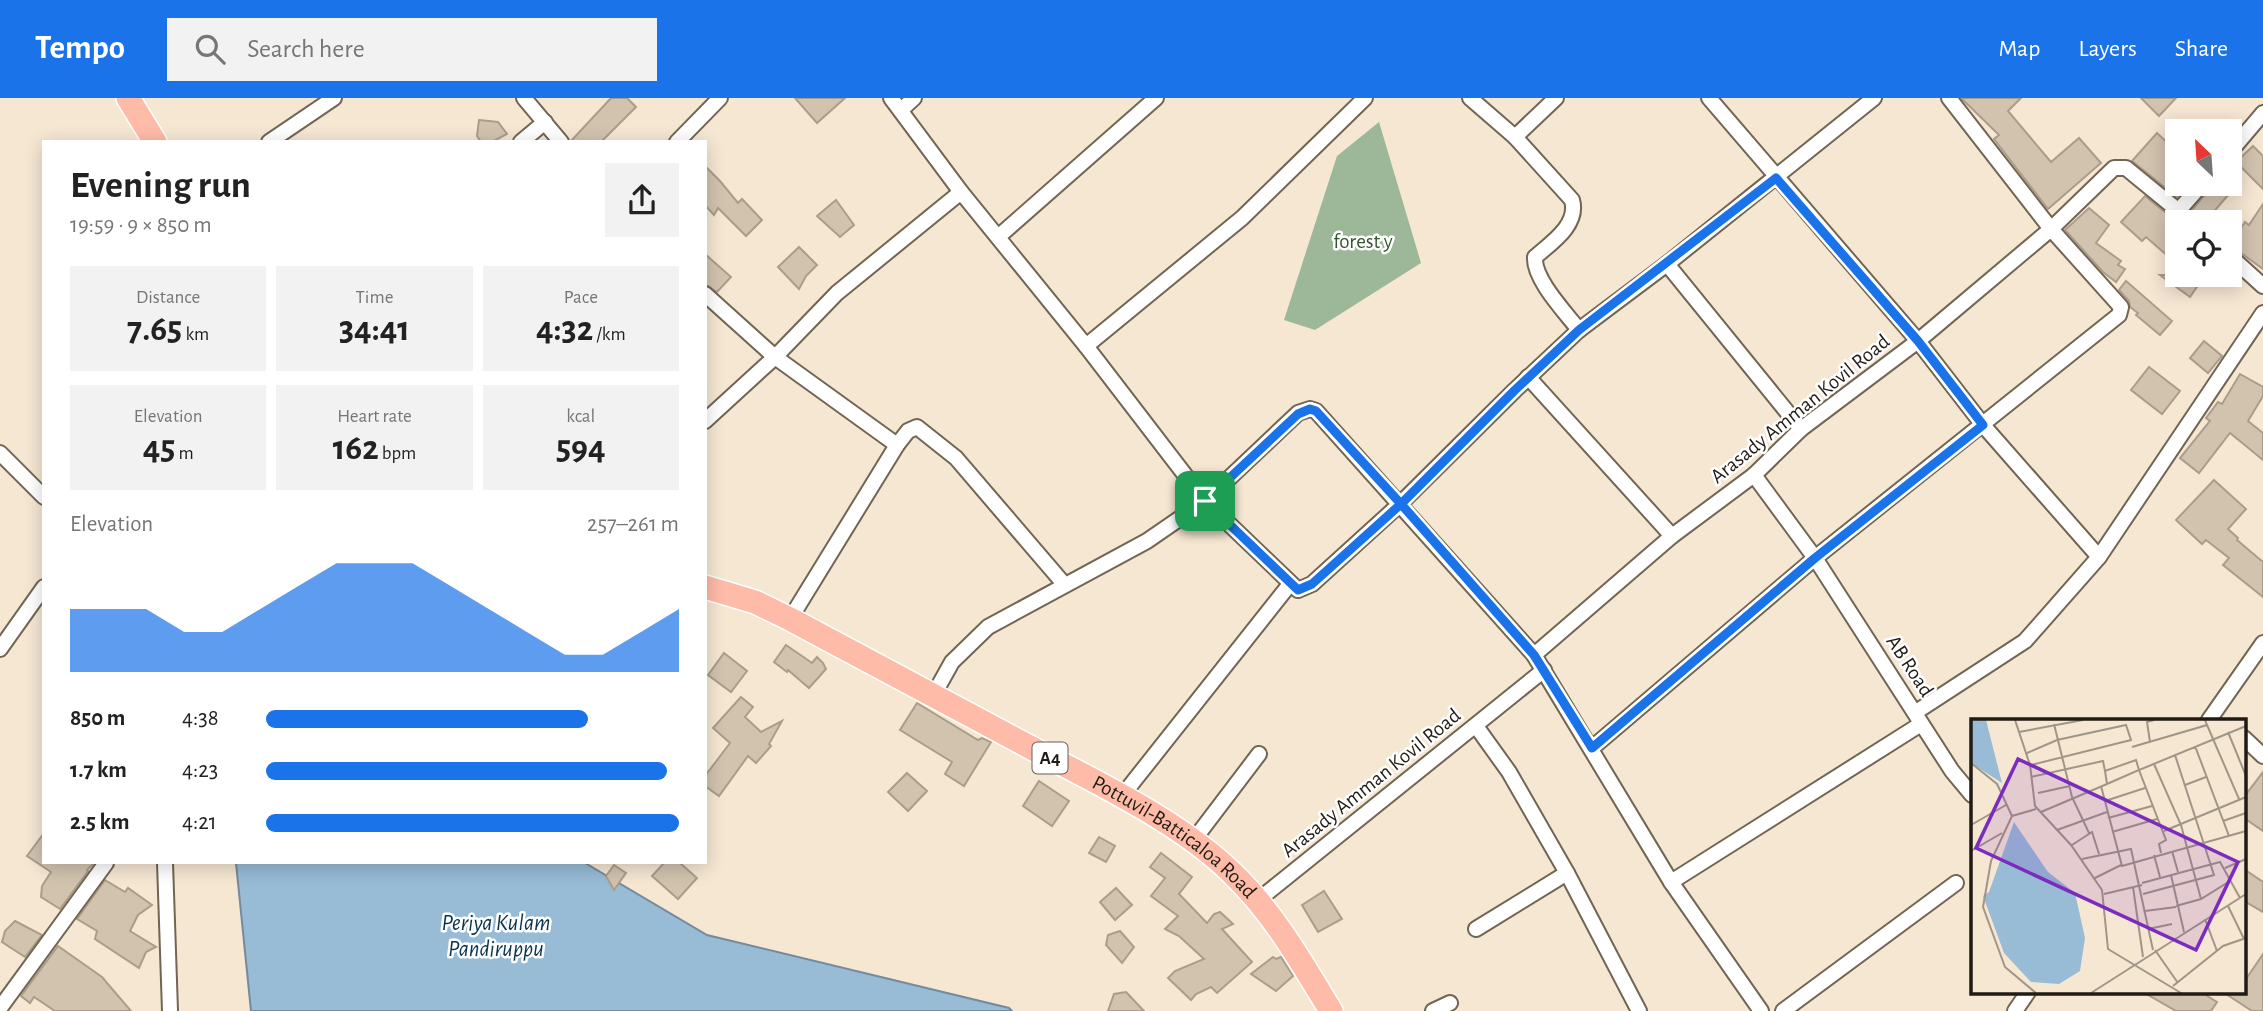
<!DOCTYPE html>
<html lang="en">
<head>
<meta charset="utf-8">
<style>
  body { margin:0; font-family:"Alegreya Sans",sans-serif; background:#f2f2f2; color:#222; height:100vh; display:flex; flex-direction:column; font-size:26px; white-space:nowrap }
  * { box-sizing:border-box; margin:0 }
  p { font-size:23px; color:#767676 }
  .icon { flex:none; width:38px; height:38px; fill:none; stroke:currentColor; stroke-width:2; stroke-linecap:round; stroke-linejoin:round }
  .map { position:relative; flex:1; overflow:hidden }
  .details { position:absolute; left:42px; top:42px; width:665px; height:724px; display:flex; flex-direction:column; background:#fff; border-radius:0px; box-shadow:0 4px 18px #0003 }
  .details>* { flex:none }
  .needle { width:46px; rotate:335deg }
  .buttons { position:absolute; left:2165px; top:21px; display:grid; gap:14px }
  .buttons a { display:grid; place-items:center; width:77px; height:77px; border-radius:0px; background:#fff; box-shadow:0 4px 18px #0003; font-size:35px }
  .pin { position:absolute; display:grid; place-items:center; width:60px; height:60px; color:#fff; margin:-30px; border-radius:14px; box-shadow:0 4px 10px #0006 }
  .round { display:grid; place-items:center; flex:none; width:74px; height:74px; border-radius:0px; background:#f2f2f2 }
  .head { display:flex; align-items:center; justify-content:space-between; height:119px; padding:0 28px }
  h1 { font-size:38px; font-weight:700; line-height:52px }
  .figures { display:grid; grid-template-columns:repeat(3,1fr); gap:10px; height:119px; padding:7px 28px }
  .figures div { display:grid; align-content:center; border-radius:0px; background:#f2f2f2; text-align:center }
  .figures b { font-size:35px; font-weight:700 }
  .figures small { font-size:19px; font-weight:400 }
  .figures p { font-size:19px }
  .chart { height:196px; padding:14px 28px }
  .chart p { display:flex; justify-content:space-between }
  .chart svg { width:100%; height:126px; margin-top:7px; fill:#1a73e8; opacity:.7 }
  ul { padding:0 28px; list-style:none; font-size:23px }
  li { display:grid; grid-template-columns:112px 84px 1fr; align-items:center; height:52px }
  li i { height:18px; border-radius:9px; background:#1a73e8 }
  header { display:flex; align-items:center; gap:42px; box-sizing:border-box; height:98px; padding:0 35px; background:#1a73e8; color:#fff }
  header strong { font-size:33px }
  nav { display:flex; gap:38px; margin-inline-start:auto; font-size:24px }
  .search { width:490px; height:63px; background:#f2f2f2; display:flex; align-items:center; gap:18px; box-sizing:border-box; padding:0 24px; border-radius:0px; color:#767676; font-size:26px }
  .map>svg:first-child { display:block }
</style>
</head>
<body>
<header>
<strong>Tempo</strong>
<div class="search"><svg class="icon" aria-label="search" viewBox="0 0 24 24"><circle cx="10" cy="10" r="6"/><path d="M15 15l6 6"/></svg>Search here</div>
<nav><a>Map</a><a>Layers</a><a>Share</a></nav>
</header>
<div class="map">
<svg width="2263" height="913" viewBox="0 0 2263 913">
  <rect width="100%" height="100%" fill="#f6e7d3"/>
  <path fill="#9db899" d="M 1379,24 L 1421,165 L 1315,232 L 1284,222 L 1337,58 Z"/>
  <path fill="#98bbd6" stroke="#748b9c" stroke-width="2" d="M 236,765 L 585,765 L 707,837 L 1009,910 L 1012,913 L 251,913 Z"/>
  <g fill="#d2c3af" stroke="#ab9d8a" stroke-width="2">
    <path d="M 611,0 L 627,0 L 636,9 L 601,44 L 570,44 Z"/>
    <path d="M 795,0 L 845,0 L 817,25 Z"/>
    <path d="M 1961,0 L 2021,0 L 2008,13 L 2051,64 L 2079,40 L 2101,65 L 2048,111 L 1994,41 L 1999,37 Z"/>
    <path d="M 2141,0 L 2176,0 L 2159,18 Z"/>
    <path d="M 479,22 L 498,24 L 507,36 L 492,44 L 481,44 L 477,38 Z"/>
    <path d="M 2157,35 L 2177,54 L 2177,86 L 2189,86 L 2177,99 L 2132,63 Z"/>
    <path d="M 2253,48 L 2263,58 L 2263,91 L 2236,64 Z"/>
    <path d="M 705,68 L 720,83 L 738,105 L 742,101 L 762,122 L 746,138 L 718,110 L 714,117 L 705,107 Z"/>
    <path d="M 2212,86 L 2217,86 L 2229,96 L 2205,124 L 2201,124 L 2199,117 L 2192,112 L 2209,92 Z"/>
    <path d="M 2145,98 L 2177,124 L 2177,166 L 2146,139 L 2142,143 L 2121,124 Z"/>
    <path d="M 836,102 L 854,127 L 840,139 L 817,118 Z"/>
    <path d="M 2263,106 L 2263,171 L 2230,147 L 2245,124 L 2249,127 Z"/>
    <path d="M 2089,110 L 2109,127 L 2096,145 L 2121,163 L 2118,167 L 2125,171 L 2116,184 L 2103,174 L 2065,132 Z"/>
    <path d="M 799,149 L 817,167 L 806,178 L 799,191 L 778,169 Z"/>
    <path d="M 705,156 L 731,179 L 717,194 L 705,186 Z"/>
    <path d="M 2160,177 L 2205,177 L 2190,199 Z"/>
    <path d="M 2126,183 L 2172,223 L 2160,237 L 2136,217 L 2138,215 L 2130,209 L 2129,203 L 2119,192 Z"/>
    <path d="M 2204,243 L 2222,258 L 2208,275 L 2190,260 Z"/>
    <path d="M 2149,269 L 2180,293 L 2162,316 L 2131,292 Z"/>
    <path d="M 2240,276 L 2263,289 L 2263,298 L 2248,323 L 2263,335 L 2263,362 L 2230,335 L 2199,375 L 2180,360 L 2210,323 L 2206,320 L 2218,304 L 2222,306 Z"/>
    <path d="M 2214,382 L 2246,411 L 2228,431 L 2238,440 L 2237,442 L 2263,464 L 2263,499 L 2223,467 L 2229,460 L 2206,442 L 2202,446 L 2176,422 Z"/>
    <path d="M 786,547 L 812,565 L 817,559 L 823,565 L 826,571 L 809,590 L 788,572 L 787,574 L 774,564 Z"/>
    <path d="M 724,555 L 747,573 L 731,594 L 708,577 Z"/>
    <path d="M 741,599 L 753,609 L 745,619 L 761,634 L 782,623 L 769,646 L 771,648 L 756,665 L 748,658 L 719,698 L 705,688 L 705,678 L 730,645 L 713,630 Z"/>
    <path d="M 917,605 L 978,642 L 982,640 L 991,644 L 964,688 L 945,676 L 952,664 L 900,632 Z"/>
    <path d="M 2263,674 L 2263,733 L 2244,720 L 2244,699 Z"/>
    <path d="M 907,675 L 927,693 L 908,713 L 888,694 Z"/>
    <path d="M 1039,683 L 1069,703 L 1052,728 L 1023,708 Z"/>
    <path d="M 44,735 L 44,765 L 94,765 L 87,772 L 88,773 L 60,811 L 41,799 L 42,788 L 51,774 L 27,758 Z"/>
    <path d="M 1099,739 L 1115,748 L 1106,764 L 1089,755 Z"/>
    <path d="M 1161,755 L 1192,779 L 1179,796 L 1207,825 L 1214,816 L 1220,814 L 1233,826 L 1222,831 L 1252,864 L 1217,895 L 1211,889 L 1196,896 L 1191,902 L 1168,880 L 1175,873 L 1204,861 L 1179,838 L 1165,831 L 1178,818 L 1151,798 L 1165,780 L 1150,769 Z"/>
    <path d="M 664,765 L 680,765 L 697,780 L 678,801 L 652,778 Z"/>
    <path d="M 614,767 L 626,775 L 614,792 L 606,778 Z"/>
    <path d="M 2244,771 L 2263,784 L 2263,814 L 2244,803 Z"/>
    <path d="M 105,782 L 125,794 L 128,790 L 152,807 L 138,817 L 130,833 L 156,849 L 146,854 L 139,870 L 95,841 L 97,833 L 77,821 Z"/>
    <path d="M 1116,790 L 1132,807 L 1115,822 L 1100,804 Z"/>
    <path d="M 1324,793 L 1342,821 L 1318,834 L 1302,807 Z"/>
    <path d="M 15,823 L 42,837 L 25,859 L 2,844 L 5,833 Z"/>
    <path d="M 1120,833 L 1134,849 L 1122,865 L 1106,847 L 1108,837 Z"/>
    <path d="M 58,848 L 102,879 L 131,913 L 55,913 L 34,899 L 30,905 L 21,898 Z"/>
    <path d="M 2263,856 L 2263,913 L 2252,913 L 2223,894 L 2244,894 L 2244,884 Z"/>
    <path d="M 1273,859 L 1276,861 L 1281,859 L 1293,878 L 1276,893 L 1251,876 Z"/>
    <path d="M 1126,894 L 1144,913 L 1108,913 L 1114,896 Z"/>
    <path d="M 2143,894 L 2201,894 L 2217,904 L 2211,913 L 2176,913 Z"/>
  </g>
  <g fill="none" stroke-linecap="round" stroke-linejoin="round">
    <defs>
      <g id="minor">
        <path d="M 524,0 L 561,44"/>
        <path d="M 891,0 L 961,94 L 1086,248 L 1205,403 L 1298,492 L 1312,486 L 1400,406 L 1515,292 L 1579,232 L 1667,166 L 1874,0"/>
        <path d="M 1470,0 L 1515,39 L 1572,102 C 1579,127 1551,145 1535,159 C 1533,181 1566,215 1579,232"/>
        <path d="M 1709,0 L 1918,243 L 1983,327 L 2099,459"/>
        <path d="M 901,12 L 914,0"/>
        <path d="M 1515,39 L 1556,0"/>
        <path d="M 269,44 L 334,0"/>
        <path d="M 521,44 L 545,24"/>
        <path d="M 677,44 L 720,0"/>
        <path d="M 2230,54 L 2263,15"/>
        <path d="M 2179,112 L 2202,86"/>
        <path d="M 998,139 L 1156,0"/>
        <path d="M 2230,158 L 2263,188"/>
        <path d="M 1667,166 L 1801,331"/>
        <path d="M 705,196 L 775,259 L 897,347"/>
        <path d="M 1086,248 L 1242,120 L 1365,0"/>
        <path d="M 1528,279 L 1672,438"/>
        <path d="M 705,323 L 775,259 L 837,195 L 961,94"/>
        <path d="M 0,355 L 44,399"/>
        <path d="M 1754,377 L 1815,460 L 1952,673 L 1972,697"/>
        <path d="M 790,521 L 897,347 L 908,333 L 917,329 L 956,360 L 1064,486"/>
        <path d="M 0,551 L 44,489"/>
        <path d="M 1534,557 L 1672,438 L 1754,377 L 1801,331 L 1918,243 L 2051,131 L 2114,70 L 2126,70 L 2192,124"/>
        <path d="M 933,598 L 952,564 L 988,529 L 1147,443 L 1205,403 L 1298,315 L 1310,311 L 1316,313 L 1534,557 L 1671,784 L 1761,913"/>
        <path d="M 1916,614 L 2025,543 L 2099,459 L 2263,215"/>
        <path d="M 2209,622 L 2263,545"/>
        <path d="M 1476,628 L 1509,674 L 1567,775 L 1639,913"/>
        <path d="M 2244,640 L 2263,658"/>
        <path d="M 1592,650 L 1815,460 L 2119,217 L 2121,209 L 2051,131 L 1949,0"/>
        <path d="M 1122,698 L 1290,486"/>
        <path d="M 1193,743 L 1259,656"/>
        <path d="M 165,765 L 170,913"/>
        <path d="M 1671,784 L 1921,626"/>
        <path d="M 1257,803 L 1544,572"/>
        <path d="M 1476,831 L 1567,775"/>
        <path d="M 0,910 L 106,765"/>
        <path d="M 1433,913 L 1450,905"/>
        <path d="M 1783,913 L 1956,785"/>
        <path d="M 2015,913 L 2028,894"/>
      </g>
      <g id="trunk">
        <path d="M 128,0 L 155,44"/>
        <path id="s1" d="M 705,489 L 755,504 L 790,521 C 873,566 956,610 1039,654 C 1102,687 1181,725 1232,775 C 1273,814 1302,865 1331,913"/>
      </g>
    </defs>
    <use href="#minor" stroke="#716553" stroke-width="18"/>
    <use href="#trunk" stroke="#fff" stroke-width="26"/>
    <use href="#minor" stroke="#fff" stroke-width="14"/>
    <use href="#trunk" stroke="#febba8" stroke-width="23"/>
  </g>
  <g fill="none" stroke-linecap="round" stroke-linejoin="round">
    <defs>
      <path id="route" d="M 1205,403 L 1298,492 L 1312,486 L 1401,406 L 1534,557 L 1592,650 L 1815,460 L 1983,327 L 1918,243 L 1776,80 L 1579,232 L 1515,292 L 1401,406 L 1316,313 L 1310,311 L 1298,316 L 1205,403"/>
    </defs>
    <use href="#route" stroke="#fff" stroke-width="14"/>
    <use href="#route" stroke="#1a73e8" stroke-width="9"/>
  </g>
  <g text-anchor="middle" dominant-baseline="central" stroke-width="5" stroke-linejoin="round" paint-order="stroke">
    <rect fill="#fff" stroke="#635f5a" stroke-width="2" x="1032.5" y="644.5" width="35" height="31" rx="5"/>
    <g font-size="19" font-weight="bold" fill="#201b14">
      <text x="1050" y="660">A4</text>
    </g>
    <g font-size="21" fill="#32592d" stroke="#fff">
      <text x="1363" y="143">forest y</text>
    </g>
    <g font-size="21" fill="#201b14" stroke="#fff">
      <text transform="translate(1800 311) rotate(-39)">Arasady Amman Kovil Road</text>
      <text transform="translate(1910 568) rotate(57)">AB Road</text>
      <text transform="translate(1371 685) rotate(-39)">Arasady Amman Kovil Road</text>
      <text stroke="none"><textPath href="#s1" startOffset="534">Pottuvil-Batticaloa Road</textPath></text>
    </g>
    <g font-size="23" font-style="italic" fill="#08344f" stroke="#fff">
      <text x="496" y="825">Periya Kulam<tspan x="496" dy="26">Pandiruppu</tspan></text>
    </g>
  </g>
  <g transform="translate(1971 621)">
    <rect width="275" height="275" fill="#f6e7d3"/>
    <path d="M 0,1 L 15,1 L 31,64 L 0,44 ZM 43,103 L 77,153 L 104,174 L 114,219 L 109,252 L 88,265 L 60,263 L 33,234 L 12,177 L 18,173 Z" fill="#98bbd6"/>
    <path fill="none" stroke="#a09587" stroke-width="2" d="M 44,1 L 59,46 L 64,87 L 100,126 L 131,171 L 137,230 L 210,274M 83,5 L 101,78 L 118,114M 236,6 L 268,80M 48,13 L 112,1M 257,13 L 275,57M 179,23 L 176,3 L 183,1M 224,27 L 258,117M 161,28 L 236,6 L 234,1M 56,34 L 86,21 L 155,6 L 160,21 L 60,46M 0,44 L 26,65 L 41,97 L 65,90M 183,45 L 210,106 L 230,180M 60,58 L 132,42 L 134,52 L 165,41 L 168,51 L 136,65 L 134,52M 214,66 L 235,58M 130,67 L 151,147 L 275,112M 67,74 L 99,67M 134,82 L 174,69M 70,93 L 136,65M 41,97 L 20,142 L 12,188 L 34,248 L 65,274M 137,99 L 181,87M 252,102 L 275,94M 0,106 L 35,86M 86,111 L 136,93M 193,112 L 275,78M 141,113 L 186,100M 101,126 L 121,113 L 128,135M 0,132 L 31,114M 201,132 L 207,153M 190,134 L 188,125 L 195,121 L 168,51 L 275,7M 183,136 L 189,158M 111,140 L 160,130 L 182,231M 254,149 L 275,140M 200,156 L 213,213M 124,159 L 150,146M 171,164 L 249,143 L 269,179M 162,168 L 172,238M 133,175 L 171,166M 172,175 L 243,156 L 204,36M 205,187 L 230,180 L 259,162M 257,187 L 273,220M 174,192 L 205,188M 234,200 L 246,232M 177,210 L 201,205M 184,231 L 207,264M 202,267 L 252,227 L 275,219M 120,274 L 275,175"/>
    <path fill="#7b2cbf" fill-opacity="0.15" stroke="#7b2cbf" stroke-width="3.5" d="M 47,40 L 267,143 L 225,231 L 5,129 Z"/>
    <rect width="275" height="275" fill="none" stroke="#201b14" stroke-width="3.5"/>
  </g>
</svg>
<div class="buttons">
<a><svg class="needle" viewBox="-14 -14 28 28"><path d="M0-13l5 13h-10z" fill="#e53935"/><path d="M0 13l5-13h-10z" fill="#767676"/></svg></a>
<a><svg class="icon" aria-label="locate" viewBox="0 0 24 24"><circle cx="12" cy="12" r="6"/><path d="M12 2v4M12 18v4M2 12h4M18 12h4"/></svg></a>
</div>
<div class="pin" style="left:1205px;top:403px;background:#1e9e55"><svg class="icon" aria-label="arrive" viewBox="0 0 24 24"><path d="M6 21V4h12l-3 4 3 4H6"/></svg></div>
<section class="details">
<div class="head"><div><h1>Evening run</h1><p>19:59 · 9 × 850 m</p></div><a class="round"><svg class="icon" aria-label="share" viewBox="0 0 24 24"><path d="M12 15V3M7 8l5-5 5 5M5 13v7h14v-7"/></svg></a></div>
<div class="figures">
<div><p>Distance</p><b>7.65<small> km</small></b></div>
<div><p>Time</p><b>34:41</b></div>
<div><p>Pace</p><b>4:32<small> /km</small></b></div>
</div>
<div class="figures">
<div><p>Elevation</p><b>45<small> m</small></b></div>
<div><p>Heart rate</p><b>162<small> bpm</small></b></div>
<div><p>kcal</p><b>594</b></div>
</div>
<div class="chart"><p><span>Elevation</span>257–261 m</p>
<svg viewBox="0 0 160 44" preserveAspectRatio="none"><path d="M0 44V22L10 22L20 22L30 30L40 30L50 22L60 14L70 6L80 6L90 6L100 14L110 22L120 30L130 38L140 38L150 30L160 22V44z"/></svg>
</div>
<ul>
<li><b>850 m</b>4:38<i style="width:78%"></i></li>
<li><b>1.7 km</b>4:23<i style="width:97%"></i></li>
<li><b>2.5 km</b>4:21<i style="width:100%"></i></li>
</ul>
</section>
</div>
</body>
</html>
